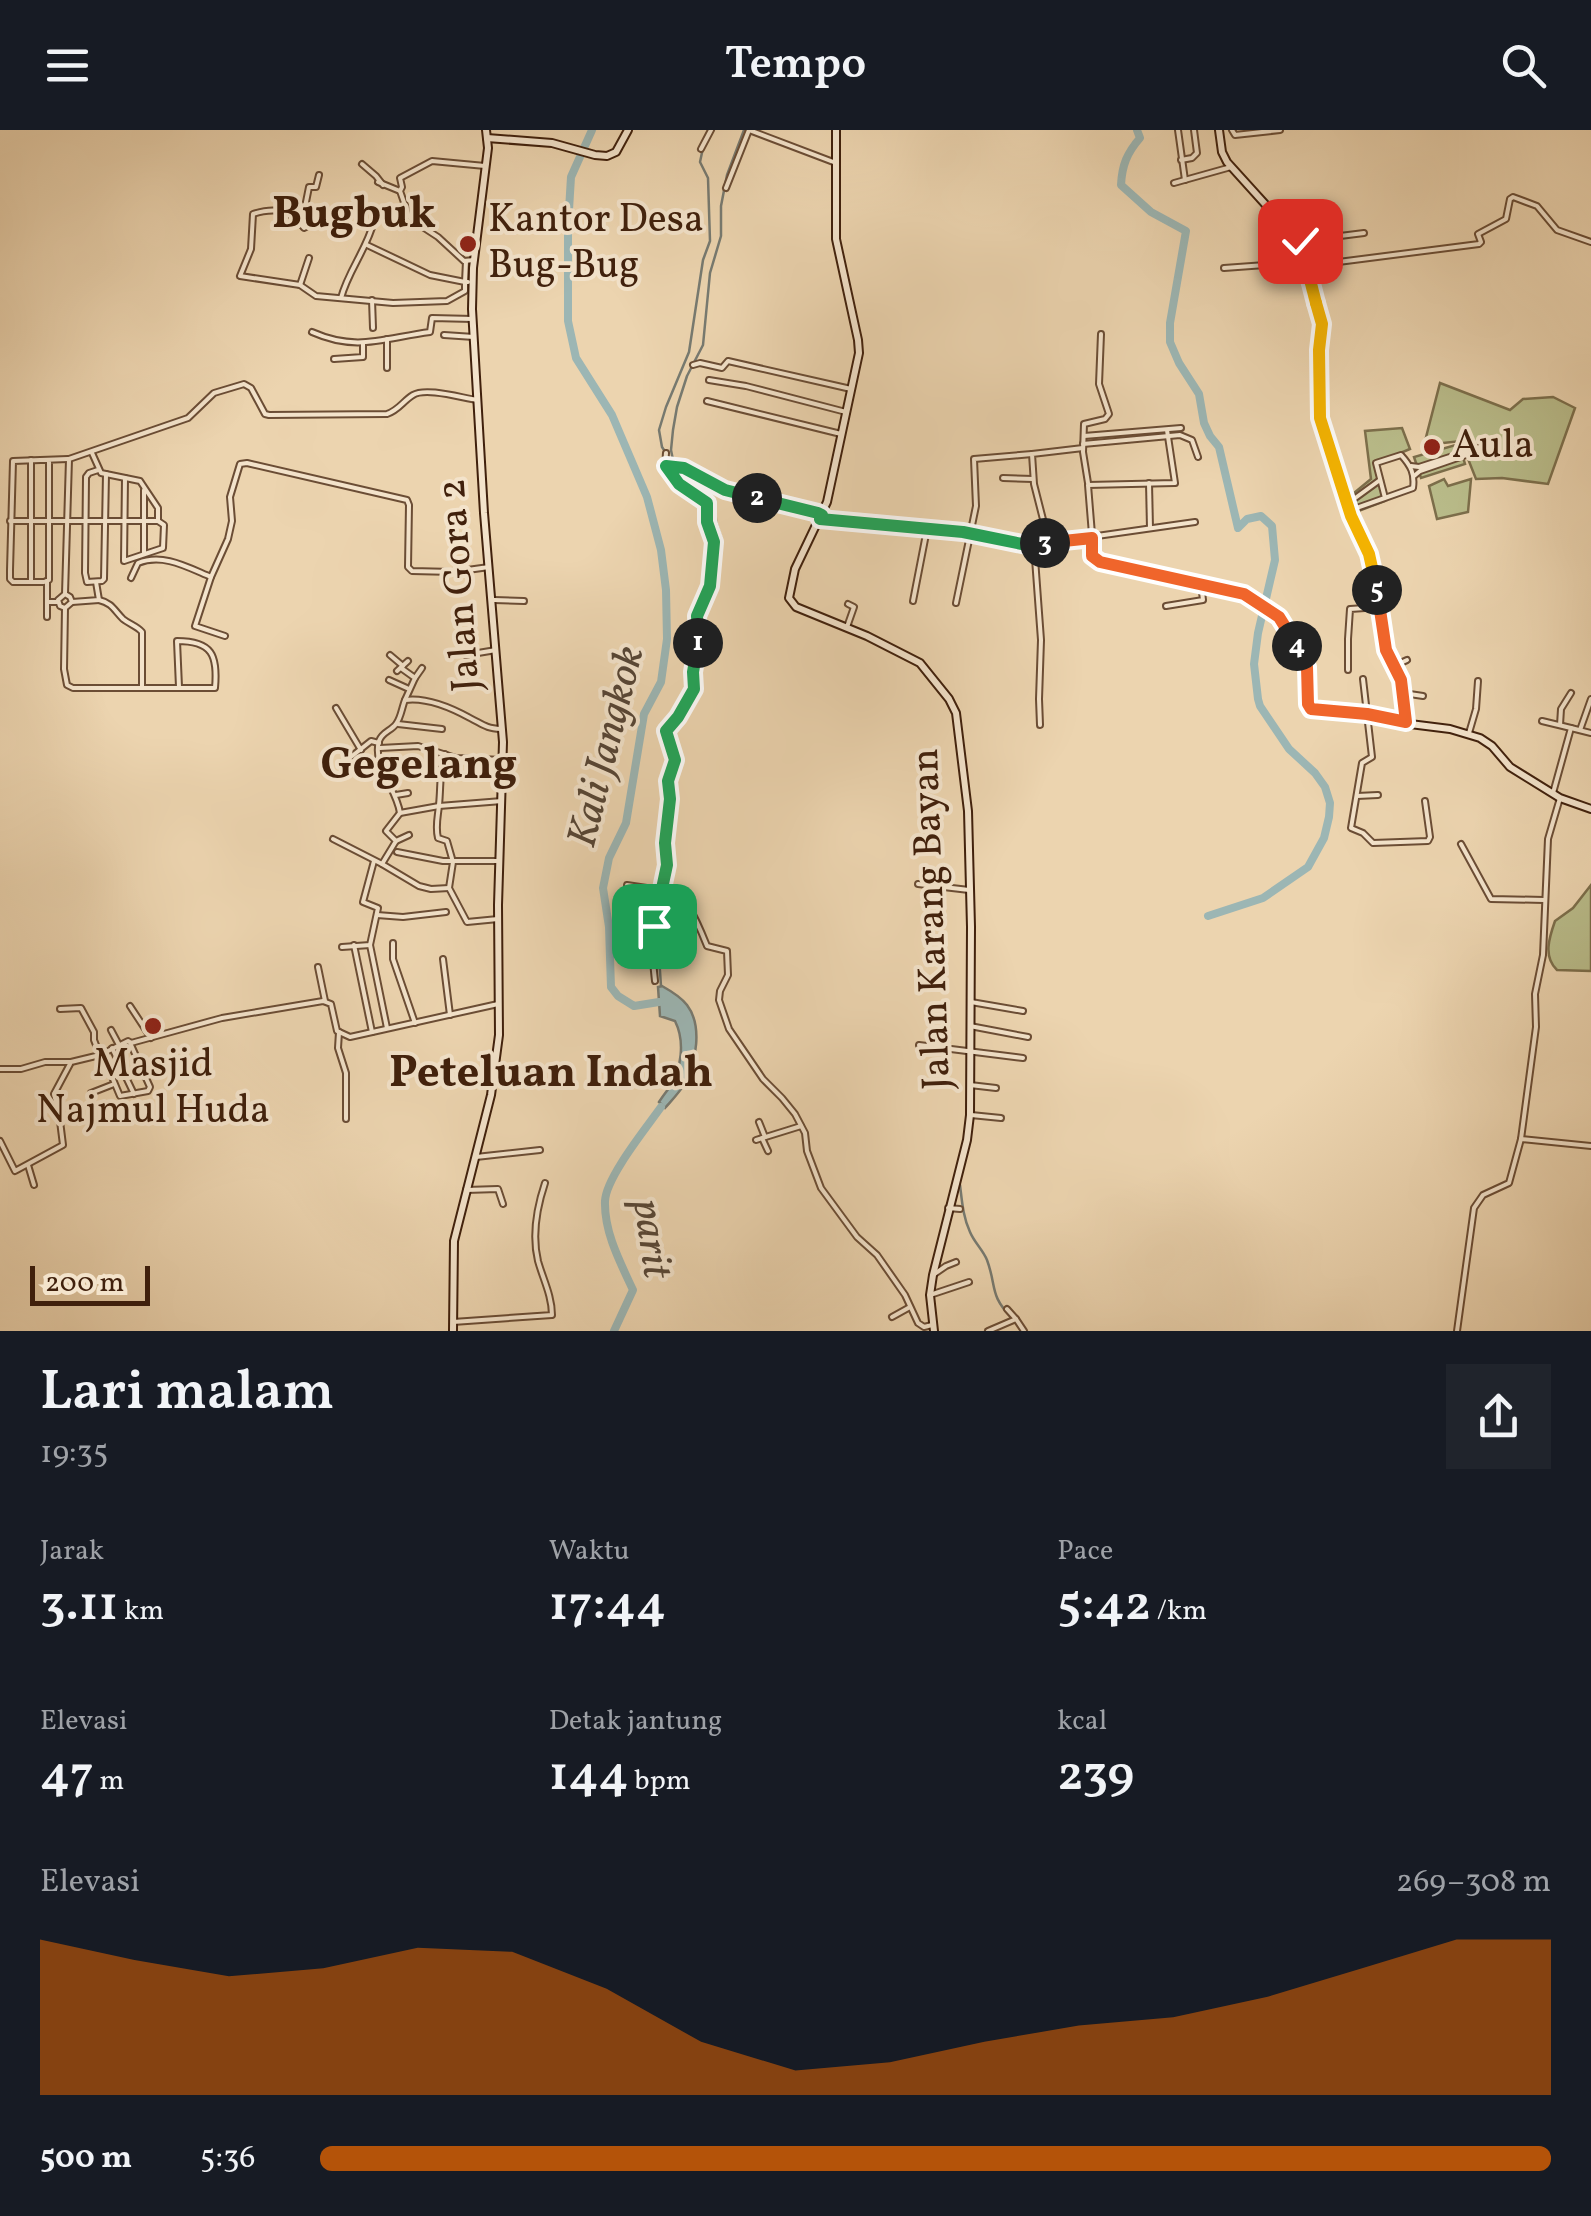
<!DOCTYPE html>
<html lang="id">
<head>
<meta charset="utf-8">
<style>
  body { margin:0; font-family:Vollkorn,serif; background:#20242c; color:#f1f3f6; height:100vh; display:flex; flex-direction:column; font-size:38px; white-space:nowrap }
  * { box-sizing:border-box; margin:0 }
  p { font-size:32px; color:#9ea1a6 }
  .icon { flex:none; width:55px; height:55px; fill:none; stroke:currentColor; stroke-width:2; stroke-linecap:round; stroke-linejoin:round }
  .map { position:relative; height:1201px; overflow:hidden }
  .details { display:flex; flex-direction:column; background:#171b24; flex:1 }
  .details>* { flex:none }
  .scale { position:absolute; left:30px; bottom:25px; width:120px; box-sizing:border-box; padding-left:10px; border:5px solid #40200c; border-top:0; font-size:28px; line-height:35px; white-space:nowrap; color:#40200c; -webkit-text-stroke:8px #f3e3cb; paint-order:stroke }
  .pin { position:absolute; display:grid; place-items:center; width:85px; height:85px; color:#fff; margin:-42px; border-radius:20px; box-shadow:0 5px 15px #0006 }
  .km { position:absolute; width:50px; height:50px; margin:-25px; border-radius:50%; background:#222; color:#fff; font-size:28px; line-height:50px; text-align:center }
  .round { display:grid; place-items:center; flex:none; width:105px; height:105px; border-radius:0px; background:#20242c }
  .overview { display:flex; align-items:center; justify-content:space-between; height:170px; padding:0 40px }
  h1 { font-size:55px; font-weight:600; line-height:75px }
  .metrics { display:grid; grid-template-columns:repeat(3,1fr); gap:15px; height:170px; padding:10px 40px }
  .metrics div { display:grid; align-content:center }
  .metrics b { font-size:50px; font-weight:600 }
  .metrics small { font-size:28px; font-weight:400 }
  .metrics p { font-size:28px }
  .chart { height:280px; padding:20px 40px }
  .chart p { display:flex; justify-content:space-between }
  .chart svg { width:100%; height:180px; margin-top:10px; fill:#b45309; opacity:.7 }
  ul { padding:0 40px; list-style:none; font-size:32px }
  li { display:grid; grid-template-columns:160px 120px 1fr; align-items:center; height:75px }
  li i { height:25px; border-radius:12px; background:#b45309 }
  header { display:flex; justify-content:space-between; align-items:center; height:130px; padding:0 40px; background:#171b24; font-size:45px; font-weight:600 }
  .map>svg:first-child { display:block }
</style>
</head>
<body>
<header><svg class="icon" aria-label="menu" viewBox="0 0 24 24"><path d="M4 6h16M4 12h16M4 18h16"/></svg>Tempo<svg class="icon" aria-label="search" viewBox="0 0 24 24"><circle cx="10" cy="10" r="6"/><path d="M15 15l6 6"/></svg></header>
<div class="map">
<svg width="1591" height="1201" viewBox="0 0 1591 1201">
  <rect width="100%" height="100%" fill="#ecd4af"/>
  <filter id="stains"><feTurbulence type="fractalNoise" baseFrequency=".002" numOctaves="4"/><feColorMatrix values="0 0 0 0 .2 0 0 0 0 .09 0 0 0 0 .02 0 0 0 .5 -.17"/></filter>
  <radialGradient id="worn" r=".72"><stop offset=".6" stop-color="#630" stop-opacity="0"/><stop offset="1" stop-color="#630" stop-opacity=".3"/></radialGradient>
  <g fill="#b9bc8a" stroke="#7c6e4b" stroke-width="2.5">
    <path d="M 1440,253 L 1510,280 L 1523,269 L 1553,267 L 1575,278 L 1548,354 L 1502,348 L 1476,349 L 1461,311 L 1424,315 Z"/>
    <path d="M 1402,298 L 1410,319 L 1376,333 L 1385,371 L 1353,383 L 1348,368 L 1371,349 L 1365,301 Z"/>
    <path d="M 1459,314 L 1465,334 L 1421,348 L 1414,327 Z"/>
    <path d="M 1444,349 L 1448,356 L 1471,349 L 1468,382 L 1437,389 L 1429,356 Z"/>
    <path d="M 1591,755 L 1591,841 L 1557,840 C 1543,827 1549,808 1555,791 L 1573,778 Z"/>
  </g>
  <path fill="#9cb6b4" stroke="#777a71" stroke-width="2.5" d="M 662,856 C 671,861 681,867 687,875 C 703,896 696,932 685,953 C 680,962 672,970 665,978 L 659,972 C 662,967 666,962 669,958 C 682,939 685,911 675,891 L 660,886 L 658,857 Z"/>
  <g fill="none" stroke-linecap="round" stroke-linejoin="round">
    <g stroke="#777a71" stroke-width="2.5">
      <path d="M 666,323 L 662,317 L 659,300 L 666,277 L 689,222 L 703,130 L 710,111 L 708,48 L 700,32 L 703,18"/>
      <path d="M 672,647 C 679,630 677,621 669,605 L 671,598 L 692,569 L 698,553 L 695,543 L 705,515 L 702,495 L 706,474 L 717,447 L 721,407 L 716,392 L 715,370 L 689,354 L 675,340 L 671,320 L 673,300 L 677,277 L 687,246 L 703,215 L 710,143 L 721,106 L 721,76 L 727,45 L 744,0"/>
      <path d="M 661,856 L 658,812 L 668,744 L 668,707 L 675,671 L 671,660"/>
      <path d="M 960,1055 C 962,1071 963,1087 970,1102 C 974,1112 983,1120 987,1130 C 997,1157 989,1165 1012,1188"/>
    </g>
    <g stroke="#9cb6b4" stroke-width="8">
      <path d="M 592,0 L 571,47 L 568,96 L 568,191 L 576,228 L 612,285 L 647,367 L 661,420 L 666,460 L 667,509 L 661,552 L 644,584 L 626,693 L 609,728 L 603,758 L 609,797 L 611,857 L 618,866 L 634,876 L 659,872"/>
      <path d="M 1137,0 L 1140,8 C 1127,23 1122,35 1121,55 L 1151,82 L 1186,101 L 1170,193 L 1170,212 L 1179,233 L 1199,264 L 1204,293 L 1210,306 L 1219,317 L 1238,398 L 1247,389 L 1261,386 L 1272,396 L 1275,430 L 1258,503 L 1254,534 L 1258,569 L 1260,576 L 1289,619 L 1315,643 L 1325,657 L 1330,673 L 1329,687 L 1324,708 L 1308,737 L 1263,768 L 1208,786"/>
      <path d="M 614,1201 L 633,1160 C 620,1132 604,1102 605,1071 C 606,1047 647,997 661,977"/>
    </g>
    <defs>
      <g id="street">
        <path d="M 749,0 L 836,33"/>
        <path d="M 1178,0 L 1185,50"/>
        <path d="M 1232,0 L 1235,5 L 1280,0"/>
        <path d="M 701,19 L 711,0"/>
        <path d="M 1181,30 L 1192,28 L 1197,23 L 1194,0"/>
        <path d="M 362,34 L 376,46 L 383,55"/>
        <path d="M 319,45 L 316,57 L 309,57 L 305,77 L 298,91 C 286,78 269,79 253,84 L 251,119 L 240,146 L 300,155 L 316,166 L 393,173 L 447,171 L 465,161 L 465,152 L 430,145 L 367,115"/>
        <path d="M 378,52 L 400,61"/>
        <path d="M 1174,53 L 1231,37"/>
        <path d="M 726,58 L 749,0"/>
        <path d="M 298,91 L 304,98 L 308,96"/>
        <path d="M 1300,111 L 1364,103"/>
        <path d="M 474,130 L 464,131 L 438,107 L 412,90 L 408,84 L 400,61 L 402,57 L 400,48 L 432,31 L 485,36"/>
        <path d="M 466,131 L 465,152 L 468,152"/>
        <path d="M 1307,136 L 1479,114 L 1481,112 L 1478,104 L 1506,89 L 1510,69 L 1513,67 L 1537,76 L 1557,100 L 1591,112"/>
        <path d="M 1224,138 L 1306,132"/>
        <path d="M 300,155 L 309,128"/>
        <path d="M 341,168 C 348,141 367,119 374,91"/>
        <path d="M 372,170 L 373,198"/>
        <path d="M 312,202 C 357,222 384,208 430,202 L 432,188 L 473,189"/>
        <path d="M 444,205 L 474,207"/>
        <path d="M 334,229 L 363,227 L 363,214"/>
        <path d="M 693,235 L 700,233 L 722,238 L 728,231 L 851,259"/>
        <path d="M 387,238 L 387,209"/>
        <path d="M 709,250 L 746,256 L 846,282"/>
        <path d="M 707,271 L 841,304"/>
        <path d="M 1167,300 L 1175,353 L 1088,355 L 1094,429 L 1164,448 L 1237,462 L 1255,470 L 1275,483 L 1285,494 L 1306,533 L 1308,574 L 1311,579 L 1367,584 L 1403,591"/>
        <path d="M 1084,306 L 1181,298"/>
        <path d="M 1083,314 L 1180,305 L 1192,310 L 1198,327"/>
        <path d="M 31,330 L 31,450"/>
        <path d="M 49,330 L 49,450 L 44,452 L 13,452 L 10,449 L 10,440 L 13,331 L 68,329"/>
        <path d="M 666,336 L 684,338 L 725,360 L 822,385"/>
        <path d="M 1411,336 L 1419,337 L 1496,312 L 1495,315 L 1420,341 L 1414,346"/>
        <path d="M 98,340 L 89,343 L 86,347 L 85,443 L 87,452 L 102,451 L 104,449 L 106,344"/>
        <path d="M 125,348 L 124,431 L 163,418 L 164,395 L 158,391"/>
        <path d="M 1003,348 L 1033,349"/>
        <path d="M 1088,353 L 1083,322 L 1084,294 L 1105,289 L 1109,284 L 1099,254 L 1101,204"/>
        <path d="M 1149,353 L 1150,398"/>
        <path d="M 144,360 L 144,424"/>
        <path d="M 1347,374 L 1380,350"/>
        <path d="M 1351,380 L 1413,358 C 1415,344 1411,336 1401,325 L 1376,333 L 1385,368"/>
        <path d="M 820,389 L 963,402 L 1034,415 L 1195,392"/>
        <path d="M 10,391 L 158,391 L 158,378 L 140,351 L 101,343 L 92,323"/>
        <path d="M 1049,413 L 1034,354 L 1032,324 L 1083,318"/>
        <path d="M 1034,415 L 1041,510 L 1039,569 L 1040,595"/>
        <path d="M 1036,428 L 1061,425"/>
        <path d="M 131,448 L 138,433 C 163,423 187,437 211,447"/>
        <path d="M 47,451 L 47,472 L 57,472"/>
        <path d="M 65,464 L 70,467 L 72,472 L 65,478 L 60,476 L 58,470 L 65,464 L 69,329 L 188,288 L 214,263 L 244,254 L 251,258 L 265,284 L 269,285 L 387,284 C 399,280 403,271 413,265 C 426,257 462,268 477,270"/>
        <path d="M 99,470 C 112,473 114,480 123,489 C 129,494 137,496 142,502 L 142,556"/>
        <path d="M 494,470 L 524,471"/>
        <path d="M 913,471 L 927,399"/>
        <path d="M 72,472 L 99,470 L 96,452"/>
        <path d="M 956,473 L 976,376 L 974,329 L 1032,324"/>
        <path d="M 1166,476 L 1203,470 L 1201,454"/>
        <path d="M 65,478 L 64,539 L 67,555 L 73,558 L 215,558 C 218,525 212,511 177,511 L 179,557"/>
        <path d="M 47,487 L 47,472"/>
        <path d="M 847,497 L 854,477 L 848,474"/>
        <path d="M 225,506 L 195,496 L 211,447 L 228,409 L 232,391 L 230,367 L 240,334 L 247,333 L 407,370 L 409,375 L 408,437 L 412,441 L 453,442 L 489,437"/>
        <path d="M 390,525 L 403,536"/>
        <path d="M 466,525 L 496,520"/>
        <path d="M 1394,536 L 1407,530"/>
        <path d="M 401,538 L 415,548 L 405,570"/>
        <path d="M 1348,540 L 1348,509 L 1350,479 L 1380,477"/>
        <path d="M 397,541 L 408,531"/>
        <path d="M 415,548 L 422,538"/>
        <path d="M 1363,549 L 1372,627 L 1362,633 L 1351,698 L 1363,703 L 1373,713 L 1428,711 L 1430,707 L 1425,671"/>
        <path d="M 389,550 L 409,559"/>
        <path d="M 1403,563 L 1423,566"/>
        <path d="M 336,578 L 361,620"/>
        <path d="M 1542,591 L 1571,598"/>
        <path d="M 398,594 L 442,599"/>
        <path d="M 1560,595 L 1561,579 L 1571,563"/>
        <path d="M 1580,600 L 1591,569"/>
        <path d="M 1469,603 L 1476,579 L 1478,551"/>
        <path d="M 380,618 L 418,616 L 456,628 L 503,630"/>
        <path d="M 445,624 C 439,642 441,657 439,675 C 438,687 435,696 438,708 L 447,711 L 453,732 L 449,758 L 467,792 L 498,789"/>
        <path d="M 342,634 L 371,611 L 379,613"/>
        <path d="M 1553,663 L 1571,598 L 1591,603"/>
        <path d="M 396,665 L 408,663"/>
        <path d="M 1357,666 L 1378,665"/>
        <path d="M 400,683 C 397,659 372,636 379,611 C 382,602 391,601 396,594 C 401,588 402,577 405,570 C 427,567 450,577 470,588 C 484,595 485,598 501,599"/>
        <path d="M 333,709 L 382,734 L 419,756 L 431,759 L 449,758"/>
        <path d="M 396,711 L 409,705"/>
        <path d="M 1461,714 L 1491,769 L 1544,770"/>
        <path d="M 397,722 L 443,731 L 499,731"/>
        <path d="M 382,734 L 396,711 L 386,701 L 400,683 L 439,676 L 502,671"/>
        <path d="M 662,753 C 687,765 697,791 707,816 L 727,821 L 728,845 L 720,861 L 719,870 L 729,899 L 763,949 L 782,968 L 795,984 L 805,1003 L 807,1021 L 821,1058 L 857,1107 L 877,1125 L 905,1165 L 918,1193 L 924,1197 L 932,1195"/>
        <path d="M 918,754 L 969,760"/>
        <path d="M 627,755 L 660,760"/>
        <path d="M 377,785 L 403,787 L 446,782"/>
        <path d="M 393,813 L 393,829 L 415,893"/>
        <path d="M 354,815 L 372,902"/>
        <path d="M 370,815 L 387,898"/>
        <path d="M 342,817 L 370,815 L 378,778 L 363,772 L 374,731"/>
        <path d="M 443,829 L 450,885"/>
        <path d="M 318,837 L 325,871"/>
        <path d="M 655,851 L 652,822 L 655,790 L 667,735 L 665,713 L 670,676 L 669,651 L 675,629 L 666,601 L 678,587 L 695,556 L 693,543 L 699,519 L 697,486 L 710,456 L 714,412 L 707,391 L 707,373 C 690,357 663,351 666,323"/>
        <path d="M 971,872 L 1023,881"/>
        <path d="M 130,876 L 151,908"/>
        <path d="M 60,879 L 81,878 L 94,902 L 94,910 L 100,925"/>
        <path d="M 970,896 L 1028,907"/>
        <path d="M 111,900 L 119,915"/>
        <path d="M 339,902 L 338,918 L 346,943 L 346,989"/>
        <path d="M 919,915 L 1023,928"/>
        <path d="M 112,918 L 134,964"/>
        <path d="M 102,923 L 120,966 L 148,961 L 150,957 L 131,915"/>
        <path d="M 0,939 L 21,939 L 45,932 L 71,932 L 100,925 L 128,911 L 131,913 L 222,888 L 323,871 L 331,874 L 337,901 L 350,907 L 498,874"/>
        <path d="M 970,955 L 996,958"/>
        <path d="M 91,963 L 114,954"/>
        <path d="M 971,985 L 1001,988"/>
        <path d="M 759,992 L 765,1007"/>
        <path d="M 762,1008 L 768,1021"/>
        <path d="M 1521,1009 L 1591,1016"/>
        <path d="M 756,1010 L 801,996"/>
        <path d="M 0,1011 L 15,1041 L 63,1015 L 59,983 L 54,964 L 70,934"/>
        <path d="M 476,1027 L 540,1020"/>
        <path d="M 28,1035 L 34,1055"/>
        <path d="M 466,1060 L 498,1059 L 503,1074"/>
        <path d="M 948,1078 L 960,1079"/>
        <path d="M 933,1145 L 946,1136 L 956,1132"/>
        <path d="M 930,1165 L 969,1152"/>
        <path d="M 892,1187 L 910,1177"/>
        <path d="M 1016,1189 L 1024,1201"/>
        <path d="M 453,1192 L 552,1185 C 552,1166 543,1149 538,1131 C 532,1106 537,1077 545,1053"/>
        <path d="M 988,1201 L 1016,1189 L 1007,1179"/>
        <path d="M 1457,1201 L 1474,1078 L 1483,1065 L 1509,1053 L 1521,1009 L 1536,897 L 1535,864 L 1543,825 L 1548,709 L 1560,668"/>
      </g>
      <g id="secondary">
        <path d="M 836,0 L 836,109 L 858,210 L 859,223 L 827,372 L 795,439 L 789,468 L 796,477 L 867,506 L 920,533 L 949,569 L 956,583 L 968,681 L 971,797 L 970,985 L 967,1010 L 933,1145 L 930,1165 L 934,1201"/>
        <path d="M 1219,0 L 1222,22 L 1227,32 L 1302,115 L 1322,194 L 1319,226 L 1320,289 L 1351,386 L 1369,424 L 1376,454 L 1386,520 L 1403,557 L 1405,591 L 1410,594 L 1450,599 L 1480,608 L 1492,616 L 1510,637 L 1560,668 L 1591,679"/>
        <path d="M 487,8 L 552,13 L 595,25 L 607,26 L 616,22 L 628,0"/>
        <path d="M 453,1201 L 454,1111 L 491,965 L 499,905 L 498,775 L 503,612 L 484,383 L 472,179 L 473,138 L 488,18 L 486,0"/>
      </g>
    </defs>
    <use href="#street" stroke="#6b4d35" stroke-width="8"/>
    <use href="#secondary" stroke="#40200c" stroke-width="10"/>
    <use href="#street" stroke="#f3e3cb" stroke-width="4"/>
    <use href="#secondary" stroke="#f3e3cb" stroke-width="6"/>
  </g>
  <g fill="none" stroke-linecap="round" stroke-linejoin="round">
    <defs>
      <path id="split-1" d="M 654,796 L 667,735 L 665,713 L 670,669 L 668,651 L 675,630 L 666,601 L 678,587 L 694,559 L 693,542 L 698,513"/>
      <path id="split-2" d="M 698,513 L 697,486 L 710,456 L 714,412 L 707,392 L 707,373 L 679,354 L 666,336 L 684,338 L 725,360 L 757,368"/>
      <path id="split-3" d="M 757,368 L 818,383 L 822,385 L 820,389 L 963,402 L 1027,415 L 1045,413"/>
      <path id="split-4" d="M 1045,413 L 1092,408 L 1092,426 L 1100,432 L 1244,464 L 1279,487 L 1297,516"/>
      <path id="split-5" d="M 1297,516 L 1307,537 L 1308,574 L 1311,579 L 1367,584 L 1406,592 L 1401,550 L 1386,520 L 1377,460"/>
      <path id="split-6" d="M 1316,173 L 1322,194 L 1319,220 L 1320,288 L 1351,386 L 1369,424 L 1377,460"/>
      <path id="split-7" d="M 1300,111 L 1316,173"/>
    </defs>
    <use href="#split-1" stroke="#fff" stroke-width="20"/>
    <use href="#split-2" stroke="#fff" stroke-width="20"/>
    <use href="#split-3" stroke="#fff" stroke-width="20"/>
    <use href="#split-4" stroke="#fff" stroke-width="20"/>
    <use href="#split-5" stroke="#fff" stroke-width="20"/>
    <use href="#split-6" stroke="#fff" stroke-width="20"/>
    <use href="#split-7" stroke="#fff" stroke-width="20"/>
    <use href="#split-1" stroke="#22a559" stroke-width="12"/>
    <use href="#split-2" stroke="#22a559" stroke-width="12"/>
    <use href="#split-3" stroke="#22a559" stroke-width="12"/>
    <use href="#split-4" stroke="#f0652b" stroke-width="12"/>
    <use href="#split-5" stroke="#f0652b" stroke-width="12"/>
    <use href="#split-6" stroke="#f5b400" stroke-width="12"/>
    <use href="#split-7" stroke="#f5b400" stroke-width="12"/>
  </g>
  <g fill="#8f2418" stroke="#f3e3cb" stroke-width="4">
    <circle cx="468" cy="114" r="10"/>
    <circle cx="1432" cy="317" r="10"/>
    <circle cx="153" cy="896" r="10"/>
  </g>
  <g text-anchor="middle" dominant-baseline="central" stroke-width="8" stroke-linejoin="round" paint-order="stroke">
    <g font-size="40" fill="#40200c" stroke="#f3e3cb" text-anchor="start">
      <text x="488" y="91">Kantor Desa<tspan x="488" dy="46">Bug-Bug</tspan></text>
      <text x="1452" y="317">Aula</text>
      <text x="153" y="936" text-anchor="middle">Masjid<tspan x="153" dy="46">Najmul Huda</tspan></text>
    </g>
    <g font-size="40" fill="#40200c" stroke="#f3e3cb">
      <text transform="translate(461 455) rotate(-94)">Jalan Gora 2</text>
      <text transform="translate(933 789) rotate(-92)">Jalan Karang Bayan</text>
    </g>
    <g font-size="42" font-style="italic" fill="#574636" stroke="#f3e3cb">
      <text transform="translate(608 617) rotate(-76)">Kali Jangkok</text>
      <text transform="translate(650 1109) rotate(82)">parit</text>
    </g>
    <g font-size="45" font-weight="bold" fill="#40200c" stroke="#f3e3cb">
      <text x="354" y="85">Bugbuk</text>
      <text x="419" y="636">Gegelang</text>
      <text x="551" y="944">Peteluan Indah</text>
    </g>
  </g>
  <rect width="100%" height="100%" filter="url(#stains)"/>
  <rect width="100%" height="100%" fill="url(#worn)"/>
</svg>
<div class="scale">200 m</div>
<div class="pin" style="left:654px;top:796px;background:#1e9e55"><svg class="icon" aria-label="arrive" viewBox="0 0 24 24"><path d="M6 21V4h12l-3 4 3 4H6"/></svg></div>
<div class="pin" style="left:1300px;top:111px;background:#d93025"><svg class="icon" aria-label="check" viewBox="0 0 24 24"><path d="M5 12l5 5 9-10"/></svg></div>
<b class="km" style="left:698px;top:513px">1</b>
<b class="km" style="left:757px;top:368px">2</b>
<b class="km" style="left:1045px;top:413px">3</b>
<b class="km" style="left:1297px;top:516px">4</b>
<b class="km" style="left:1377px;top:460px">5</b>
</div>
<section class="details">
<div class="overview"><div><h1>Lari malam</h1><p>19:35</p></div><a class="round"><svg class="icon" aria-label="share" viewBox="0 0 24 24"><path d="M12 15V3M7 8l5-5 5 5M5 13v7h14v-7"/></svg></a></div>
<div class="metrics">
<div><p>Jarak</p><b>3.11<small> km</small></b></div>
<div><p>Waktu</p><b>17:44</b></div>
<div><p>Pace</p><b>5:42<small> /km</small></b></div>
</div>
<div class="metrics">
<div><p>Elevasi</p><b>47<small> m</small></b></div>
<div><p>Detak jantung</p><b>144<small> bpm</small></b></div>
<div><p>kcal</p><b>239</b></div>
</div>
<div class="chart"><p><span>Elevasi</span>269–308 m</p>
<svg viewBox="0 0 160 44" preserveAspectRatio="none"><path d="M0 44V6L10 11L20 15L30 13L40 8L50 9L60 18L70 31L80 38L90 36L100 31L110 27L120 25L130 20L140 13L150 6L160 6V44z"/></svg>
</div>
<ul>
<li><b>500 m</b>5:36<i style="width:100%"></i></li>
</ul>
</section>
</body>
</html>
